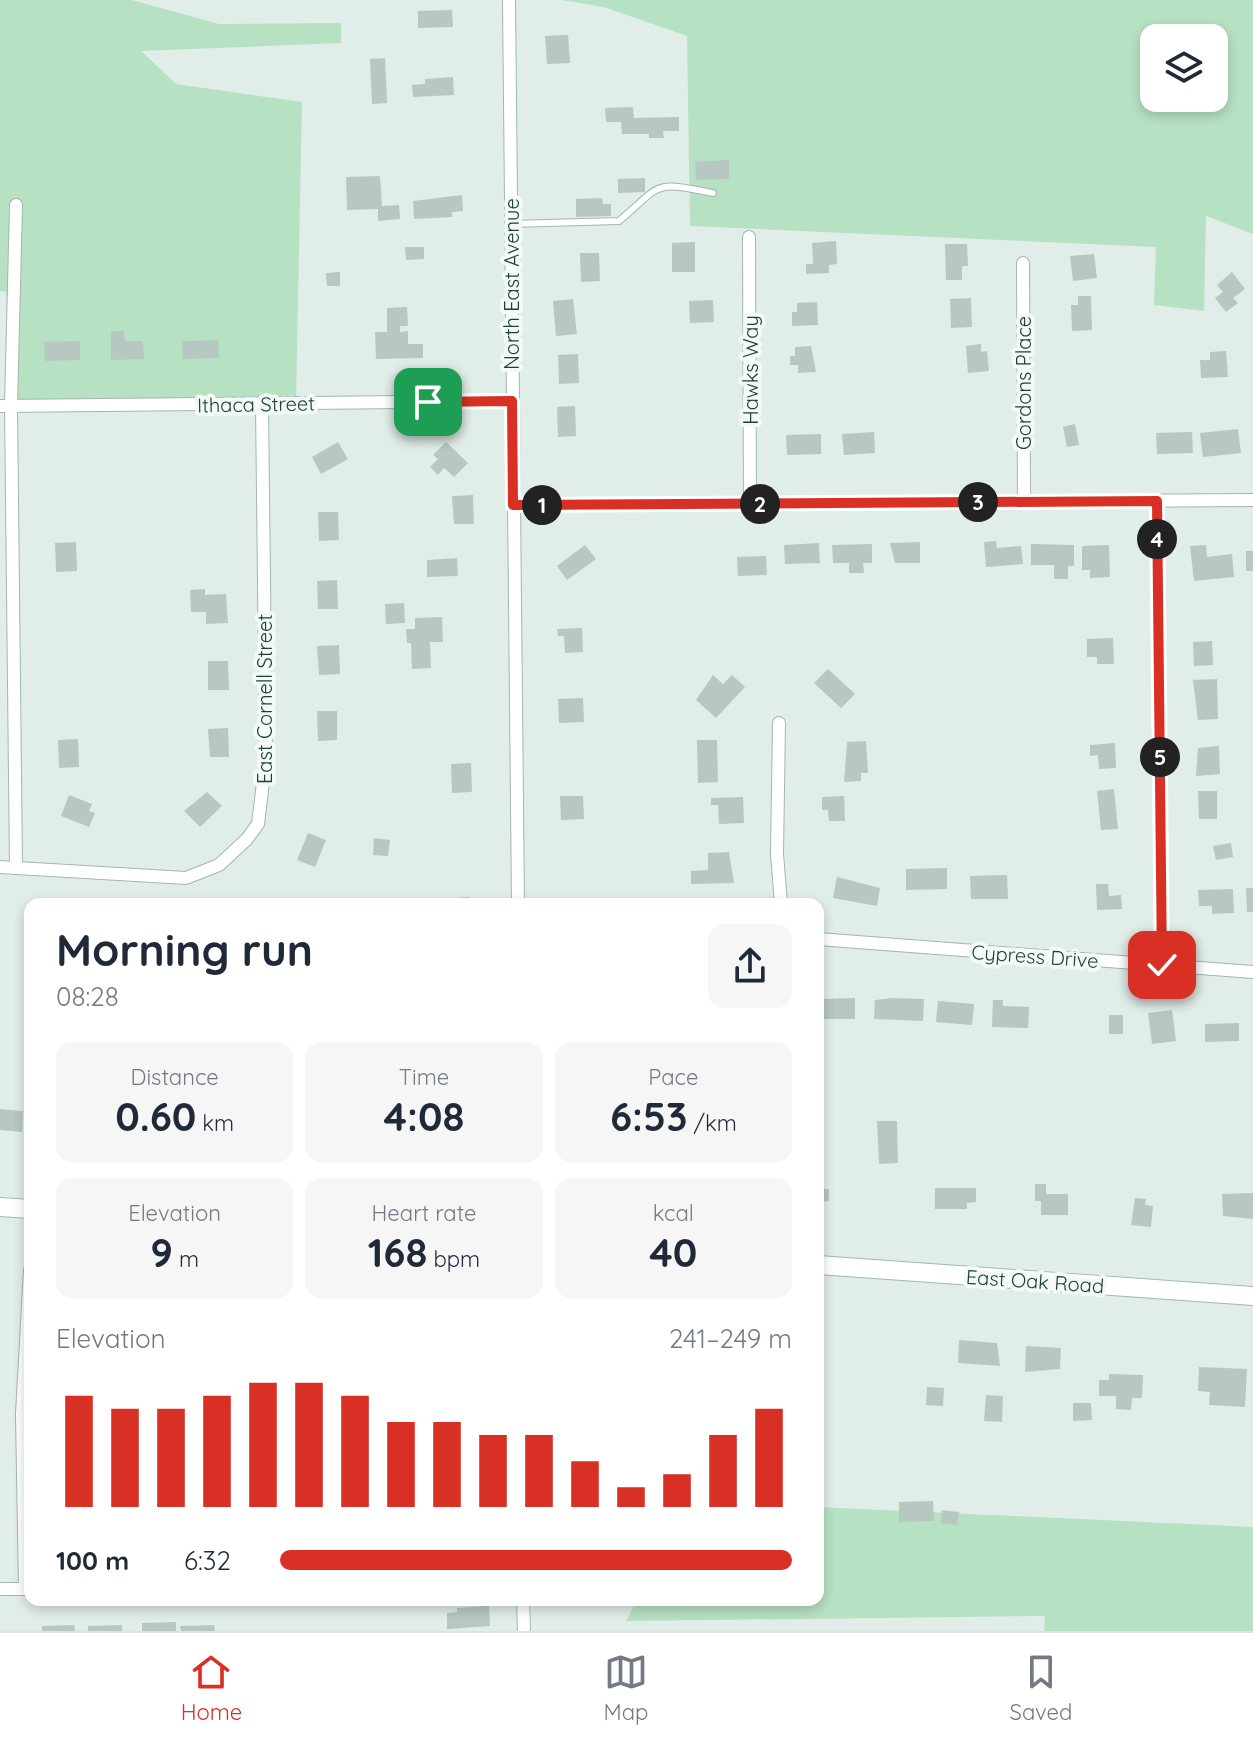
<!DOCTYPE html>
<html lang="en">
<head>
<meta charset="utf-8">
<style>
  body { margin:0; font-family:Quicksand,sans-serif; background:#f6f6f7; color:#1f2937; height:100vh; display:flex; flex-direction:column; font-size:30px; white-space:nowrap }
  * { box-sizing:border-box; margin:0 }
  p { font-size:26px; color:#747a83 }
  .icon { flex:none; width:44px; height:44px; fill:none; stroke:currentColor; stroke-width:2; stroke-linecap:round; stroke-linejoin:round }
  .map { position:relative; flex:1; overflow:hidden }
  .details { position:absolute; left:24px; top:898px; width:800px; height:708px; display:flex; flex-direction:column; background:#fff; border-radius:16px; box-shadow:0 4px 12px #0003 }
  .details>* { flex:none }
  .buttons { position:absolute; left:1140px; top:24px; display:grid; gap:16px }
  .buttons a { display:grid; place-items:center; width:88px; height:88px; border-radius:16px; background:#fff; box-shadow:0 4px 12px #0003; font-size:40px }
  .pin { position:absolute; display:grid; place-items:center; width:68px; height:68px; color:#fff; margin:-34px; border-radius:16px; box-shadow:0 4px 12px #0006 }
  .km { position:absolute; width:40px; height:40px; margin:-20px; border-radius:50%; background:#222; color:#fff; font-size:22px; line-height:40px; text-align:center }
  .round { display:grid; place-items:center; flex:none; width:84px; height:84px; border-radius:16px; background:#f6f6f7 }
  .headline { display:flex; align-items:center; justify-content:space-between; height:136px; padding:0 32px }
  h1 { font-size:44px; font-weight:700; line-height:60px }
  .stats { display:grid; grid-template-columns:repeat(3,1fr); gap:12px; height:136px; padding:8px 32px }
  .stats div { display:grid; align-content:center; border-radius:16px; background:#f6f6f7; text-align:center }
  .stats b { font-size:40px; font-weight:700 }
  .stats small { font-size:22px; font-weight:400 }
  .stats p { font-size:22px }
  .chart { height:224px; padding:16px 32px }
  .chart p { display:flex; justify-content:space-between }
  .chart svg { width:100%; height:144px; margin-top:8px; stroke:#d93025; stroke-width:6 }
  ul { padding:0 32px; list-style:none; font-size:26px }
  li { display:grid; grid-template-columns:128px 96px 1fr; align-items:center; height:60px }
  li i { height:20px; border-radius:10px; background:#d93025 }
  .dock { display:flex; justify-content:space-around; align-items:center; height:112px; border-top:2px solid #e0e1e3; background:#fff; font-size:22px; color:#747a83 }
  .dock a { display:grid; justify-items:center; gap:4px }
  .dock .selected { color:#d93025 }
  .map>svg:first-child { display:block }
</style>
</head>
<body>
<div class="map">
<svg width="1253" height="1631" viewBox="0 0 1253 1631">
  <rect width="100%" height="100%" fill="#e1ede8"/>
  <g fill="#b7e1c3" fill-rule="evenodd">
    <path d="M 0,0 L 132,0 L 219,24 L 341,23 L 341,43 L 141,51 L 176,84 L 302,102 L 296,402 L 14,406 L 6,292 L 0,291 Z"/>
    <path d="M 562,0 L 1253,0 L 1253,234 L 1206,216 L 1204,311 L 1154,305 L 1156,247 L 690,226 L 687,36 L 604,7 ZM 1154,38 L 1214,38 L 1214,98 L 1154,98 Z"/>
    <path d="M 818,1507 L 1253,1527 L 1253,1631 L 1044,1631 L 1045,1616 L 626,1621 L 637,1600 L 818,1600 Z"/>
  </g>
  <g fill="#b6c8c1">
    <path d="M 452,10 L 453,27 L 418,28 L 418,11 Z"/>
    <path d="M 568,35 L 570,63 L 547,64 L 545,36 Z"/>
    <path d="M 385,58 L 387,103 L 372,104 L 370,59 Z"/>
    <path d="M 453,77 L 454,95 L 413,97 L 412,85 L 425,84 L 425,79 Z"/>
    <path d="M 633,107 L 634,118 L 679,117 L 679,131 L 663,131 L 664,138 L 649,138 L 649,134 L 622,134 L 621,122 L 606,122 L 605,108 Z"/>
    <path d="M 729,160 L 729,179 L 696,180 L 695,162 Z"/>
    <path d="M 380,176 L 382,206 L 399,205 L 400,219 L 378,221 L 378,209 L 347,210 L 346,177 Z"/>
    <path d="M 645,178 L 645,192 L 618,193 L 618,179 Z"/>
    <path d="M 462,195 L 463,211 L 452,212 L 452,217 L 414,219 L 413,201 Z"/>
    <path d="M 602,198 L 603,204 L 611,204 L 611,216 L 576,217 L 576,199 Z"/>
    <path d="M 836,241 L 837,264 L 829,265 L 829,273 L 806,274 L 806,264 L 813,264 L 812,243 Z"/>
    <path d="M 695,242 L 695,272 L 672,272 L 672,243 Z"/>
    <path d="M 945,244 L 967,244 L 968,266 L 962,266 L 962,280 L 946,280 Z"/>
    <path d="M 405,247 L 424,247 L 424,259 L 406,260 Z"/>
    <path d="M 580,253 L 599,253 L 600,281 L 581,282 Z"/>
    <path d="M 1094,254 L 1097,278 L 1073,281 L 1070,256 Z"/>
    <path d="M 340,272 L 340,286 L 327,286 L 326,273 Z"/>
    <path d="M 1232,272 L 1245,289 L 1233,298 L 1238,303 L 1226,312 L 1215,298 L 1223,292 L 1217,285 Z"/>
    <path d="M 1078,296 L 1091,296 L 1092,330 L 1072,331 L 1071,305 L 1078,305 Z"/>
    <path d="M 971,298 L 972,327 L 951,328 L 950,299 Z"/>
    <path d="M 573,299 L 577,334 L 556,336 L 553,301 Z"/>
    <path d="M 713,300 L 714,322 L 690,323 L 689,301 Z"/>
    <path d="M 817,302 L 818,325 L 792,326 L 792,312 L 797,312 L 797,303 Z"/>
    <path d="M 407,307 L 408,326 L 400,326 L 400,332 L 408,331 L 408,344 L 423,344 L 423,358 L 376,359 L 375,332 L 387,332 L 387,308 Z"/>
    <path d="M 111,331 L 124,331 L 125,341 L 143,341 L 144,359 L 111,360 Z"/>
    <path d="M 218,340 L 219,358 L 183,359 L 182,341 Z"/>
    <path d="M 80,341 L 80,360 L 45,361 L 44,342 Z"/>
    <path d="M 981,344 L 981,352 L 987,351 L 989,371 L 968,373 L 966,346 Z"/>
    <path d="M 811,346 L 816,372 L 798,373 L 798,365 L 790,365 L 790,356 L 795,356 L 795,347 Z"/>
    <path d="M 1226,351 L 1228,377 L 1201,378 L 1200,360 L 1210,360 L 1210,352 Z"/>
    <path d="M 578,354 L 579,383 L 559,384 L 558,355 Z"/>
    <path d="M 575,406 L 576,436 L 558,437 L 557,407 Z"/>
    <path d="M 1075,424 L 1079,445 L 1067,447 L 1063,427 Z"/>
    <path d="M 1238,429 L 1241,453 L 1203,457 L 1200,433 Z"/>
    <path d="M 874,432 L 875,453 L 844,455 L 842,434 Z"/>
    <path d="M 1192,432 L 1193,453 L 1157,454 L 1156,433 Z"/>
    <path d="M 821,434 L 821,454 L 787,455 L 786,435 Z"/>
    <path d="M 338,442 L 348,459 L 321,474 L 312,457 Z"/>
    <path d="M 446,442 L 468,463 L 454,477 L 444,468 L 438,475 L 430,467 L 438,459 L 433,455 Z"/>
    <path d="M 473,495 L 474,524 L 454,524 L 452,496 Z"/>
    <path d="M 318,512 L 338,512 L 339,540 L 319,541 Z"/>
    <path d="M 996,541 L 997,548 L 1021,546 L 1023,564 L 986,567 L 984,542 Z"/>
    <path d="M 76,542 L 77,571 L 56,572 L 55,543 Z"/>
    <path d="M 920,542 L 920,563 L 895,563 L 890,543 Z"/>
    <path d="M 819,543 L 820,563 L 785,564 L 784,545 Z"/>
    <path d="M 872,544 L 872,563 L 863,563 L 864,573 L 849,573 L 849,563 L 833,563 L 832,545 Z"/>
    <path d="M 1031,544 L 1074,545 L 1074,566 L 1068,566 L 1068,579 L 1054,579 L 1054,565 L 1031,565 Z"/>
    <path d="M 585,545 L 596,559 L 567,580 L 557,566 Z"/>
    <path d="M 1109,545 L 1110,577 L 1090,578 L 1090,570 L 1082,570 L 1082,546 Z"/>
    <path d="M 1206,545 L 1207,557 L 1232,554 L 1234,577 L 1194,581 L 1190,546 Z"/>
    <rect x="1246" y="551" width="7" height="20"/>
    <path d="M 766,556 L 767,575 L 738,576 L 737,557 Z"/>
    <path d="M 457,558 L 458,576 L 427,577 L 427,560 Z"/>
    <path d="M 337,580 L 338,609 L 318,609 L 317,581 Z"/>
    <path d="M 205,589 L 205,595 L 226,594 L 228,623 L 206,624 L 206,612 L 191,612 L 190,590 Z"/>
    <path d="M 404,603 L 405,623 L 386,624 L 385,604 Z"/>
    <path d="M 442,617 L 443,642 L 430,642 L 431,668 L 412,669 L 411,643 L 407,643 L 406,629 L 415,629 L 415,618 Z"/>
    <path d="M 582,628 L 583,652 L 565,653 L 564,636 L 558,636 L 557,629 Z"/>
    <path d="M 1113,638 L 1114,664 L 1097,664 L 1097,657 L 1087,657 L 1087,639 Z"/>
    <path d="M 1212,641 L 1213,665 L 1194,666 L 1193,642 Z"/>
    <path d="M 339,645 L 340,674 L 319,675 L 317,646 Z"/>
    <path d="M 208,661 L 228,661 L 229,690 L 208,690 Z"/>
    <path d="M 828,669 L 855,694 L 841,708 L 814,683 Z"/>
    <path d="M 713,675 L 723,684 L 732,675 L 745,687 L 716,718 L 696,700 Z"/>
    <path d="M 1217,679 L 1218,719 L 1198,720 L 1193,680 Z"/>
    <path d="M 583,698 L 584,722 L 559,723 L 558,699 Z"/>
    <path d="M 317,711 L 337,711 L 337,740 L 318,741 Z"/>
    <path d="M 228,728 L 229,757 L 210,757 L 208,729 Z"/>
    <path d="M 78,739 L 79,767 L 59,768 L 58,740 Z"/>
    <path d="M 697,740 L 717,740 L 718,782 L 698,783 Z"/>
    <path d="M 866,741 L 868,773 L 861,773 L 861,781 L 844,782 L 847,742 Z"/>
    <path d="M 1115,743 L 1116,768 L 1099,769 L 1098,755 L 1090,756 L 1090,745 Z"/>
    <path d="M 1219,746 L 1220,774 L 1196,776 L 1198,748 Z"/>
    <path d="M 471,763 L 472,792 L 452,793 L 451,764 Z"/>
    <path d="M 1114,789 L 1118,829 L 1101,830 L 1097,791 Z"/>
    <path d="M 1198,791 L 1217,791 L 1217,819 L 1199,819 Z"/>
    <path d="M 207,792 L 222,806 L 200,827 L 184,811 Z"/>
    <path d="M 69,795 L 92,804 L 89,811 L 95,813 L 89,827 L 61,816 Z"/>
    <path d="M 560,796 L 583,796 L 584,819 L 561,820 Z"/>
    <path d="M 844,796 L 845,821 L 829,821 L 828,810 L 822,810 L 822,797 Z"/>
    <path d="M 743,797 L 744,823 L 719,824 L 718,805 L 711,805 L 711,798 Z"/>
    <path d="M 308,833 L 326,840 L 315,867 L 297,860 Z"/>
    <path d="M 374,838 L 390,840 L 388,856 L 373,855 Z"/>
    <path d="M 1231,843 L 1233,857 L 1216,860 L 1213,846 Z"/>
    <path d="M 729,852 L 734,883 L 691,884 L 691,871 L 708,870 L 708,853 Z"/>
    <path d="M 947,868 L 947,889 L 906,890 L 906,869 Z"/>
    <path d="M 1007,875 L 1008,899 L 971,899 L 970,876 Z"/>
    <path d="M 837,877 L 880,888 L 877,906 L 833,898 Z"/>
    <path d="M 1096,884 L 1108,884 L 1109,896 L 1121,895 L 1122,909 L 1097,910 Z"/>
    <path d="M 1246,888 L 1253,888 L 1253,912 L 1247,912 Z"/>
    <path d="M 1233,889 L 1234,913 L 1212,914 L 1212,906 L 1199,906 L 1198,890 Z"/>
    <path d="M 469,897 L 470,904 L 444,904 L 444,899 Z"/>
    <path d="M 855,998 L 855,1019 L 818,1019 L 818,999 Z"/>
    <path d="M 892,998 L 924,999 L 923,1021 L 874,1019 L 875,1000 Z"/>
    <path d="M 993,1000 L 1003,1000 L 1003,1006 L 1029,1007 L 1028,1028 L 992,1027 Z"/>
    <path d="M 938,1001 L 974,1004 L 972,1025 L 936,1022 Z"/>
    <path d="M 1172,1010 L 1176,1041 L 1152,1044 L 1148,1013 Z"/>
    <rect x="1109" y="1015" width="14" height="19"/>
    <path d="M 1239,1023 L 1239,1041 L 1205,1042 L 1205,1024 Z"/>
    <path d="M 0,1109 L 23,1111 L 22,1132 L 0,1130 Z"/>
    <path d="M 877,1121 L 897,1121 L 898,1163 L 879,1164 Z"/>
    <path d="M 818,1180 L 821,1180 L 821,1189 L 829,1189 L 829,1201 L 818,1202 Z"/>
    <path d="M 1035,1184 L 1046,1184 L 1046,1194 L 1068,1194 L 1068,1215 L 1041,1215 L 1041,1201 L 1035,1201 Z"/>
    <path d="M 935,1188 L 976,1188 L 976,1202 L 967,1203 L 967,1209 L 935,1209 Z"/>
    <path d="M 1253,1193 L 1253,1219 L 1223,1216 L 1222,1194 Z"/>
    <path d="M 1135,1198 L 1146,1199 L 1145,1205 L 1153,1206 L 1151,1227 L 1131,1225 Z"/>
    <path d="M 959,1340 L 997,1343 L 1000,1366 L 958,1363 Z"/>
    <path d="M 1026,1346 L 1061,1348 L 1060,1369 L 1025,1372 Z"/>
    <path d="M 1199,1367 L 1247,1369 L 1245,1407 L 1209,1405 L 1210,1392 L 1198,1391 Z"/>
    <path d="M 1109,1374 L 1143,1375 L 1142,1398 L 1132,1398 L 1131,1410 L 1116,1409 L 1116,1396 L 1099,1396 L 1099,1380 L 1109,1380 Z"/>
    <path d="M 927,1387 L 944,1388 L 943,1406 L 926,1405 Z"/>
    <path d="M 986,1395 L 1003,1396 L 1002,1422 L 984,1421 Z"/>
    <path d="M 1073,1403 L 1091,1403 L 1092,1420 L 1073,1421 Z"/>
    <path d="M 933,1501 L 934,1521 L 899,1522 L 899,1502 Z"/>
    <path d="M 942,1510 L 959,1512 L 957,1525 L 941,1523 Z"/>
    <path d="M 489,1606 L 490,1626 L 447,1629 L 447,1613 L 457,1612 L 457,1608 Z"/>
    <path d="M 176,1622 L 176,1631 L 142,1631 L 142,1623 Z"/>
    <path d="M 74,1625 L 75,1631 L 42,1631 L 42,1626 Z"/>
    <path d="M 122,1625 L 122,1631 L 88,1631 L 88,1626 Z"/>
    <path d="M 214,1625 L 215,1631 L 181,1631 L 180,1626 Z"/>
  </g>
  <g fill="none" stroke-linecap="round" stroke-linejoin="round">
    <defs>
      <path id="lane" d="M 510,224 L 619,221 C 664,183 651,181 713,193"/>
      <g id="street">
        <path d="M 509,0 L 518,904"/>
        <path d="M 749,237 L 750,504"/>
        <path d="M 1023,263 L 1024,502"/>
        <path d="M 0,406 L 512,401"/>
        <path d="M 1157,501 L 1162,965"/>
        <path d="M 513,505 L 1253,500"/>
        <path d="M 779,723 L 777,854 L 781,904"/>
        <path d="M 0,867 L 186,878 L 219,865 L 247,839 L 258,824 L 266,758 L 262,405"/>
        <path d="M 16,868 L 11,406 L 16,205"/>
        <path d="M 818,939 L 1253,972"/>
        <path d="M 0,1589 L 30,1589"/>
        <path d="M 25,1589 L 22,1414 L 30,1270"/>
        <path d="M 523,1600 L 524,1631"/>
      </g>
      <g id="secondary">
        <path d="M 0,1207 L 30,1209"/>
        <path d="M 818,1265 L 1253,1296"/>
      </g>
    </defs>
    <use href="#lane" stroke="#a3b6b0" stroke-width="8"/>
    <use href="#street" stroke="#a3b6b0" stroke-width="14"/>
    <use href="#secondary" stroke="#9ebab1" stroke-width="20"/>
    <use href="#lane" stroke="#fff" stroke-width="6"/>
    <use href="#street" stroke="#fff" stroke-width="12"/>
    <use href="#secondary" stroke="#fff" stroke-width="18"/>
  </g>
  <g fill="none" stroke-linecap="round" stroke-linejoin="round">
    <defs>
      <path id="route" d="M 428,402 L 512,401 L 513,505 L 1157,501 L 1162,965"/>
    </defs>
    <use href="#route" stroke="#fff" stroke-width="16"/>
    <use href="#route" stroke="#d93025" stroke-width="10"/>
  </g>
  <g text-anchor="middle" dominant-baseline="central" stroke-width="8" stroke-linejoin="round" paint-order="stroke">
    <g font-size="20" fill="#1f4038" stroke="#f2f9f6">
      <text transform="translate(511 284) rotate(-90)">North East Avenue</text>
      <text transform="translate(750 370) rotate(-90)">Hawks Way</text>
      <text transform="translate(1023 383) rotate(-90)">Gordons Place</text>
      <text transform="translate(256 404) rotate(-1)">Ithaca Street</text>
      <text transform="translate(264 699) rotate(-90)">East Cornell Street</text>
      <text transform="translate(1035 956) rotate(4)">Cypress Drive</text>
      <text transform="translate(1035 1281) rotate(4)">East Oak Road</text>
    </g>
  </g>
</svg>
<div class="buttons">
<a><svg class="icon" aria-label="layers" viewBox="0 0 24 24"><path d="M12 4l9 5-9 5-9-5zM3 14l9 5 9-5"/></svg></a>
</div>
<div class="pin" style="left:428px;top:402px;background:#1e9e55"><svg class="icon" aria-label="arrive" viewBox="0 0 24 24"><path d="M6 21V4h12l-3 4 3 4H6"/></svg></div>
<div class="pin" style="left:1162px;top:965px;background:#d93025"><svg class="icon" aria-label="check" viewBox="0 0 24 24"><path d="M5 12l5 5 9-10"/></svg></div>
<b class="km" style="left:542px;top:505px">1</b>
<b class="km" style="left:760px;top:504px">2</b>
<b class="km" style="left:978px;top:502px">3</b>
<b class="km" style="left:1157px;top:539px">4</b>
<b class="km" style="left:1160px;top:757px">5</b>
<section class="details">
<div class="headline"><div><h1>Morning run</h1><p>08:28</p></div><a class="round"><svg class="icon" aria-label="share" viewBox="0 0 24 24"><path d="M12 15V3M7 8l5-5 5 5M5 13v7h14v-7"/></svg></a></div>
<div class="stats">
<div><p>Distance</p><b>0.60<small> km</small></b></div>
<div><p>Time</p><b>4:08</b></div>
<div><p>Pace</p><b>6:53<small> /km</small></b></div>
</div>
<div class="stats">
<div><p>Elevation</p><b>9<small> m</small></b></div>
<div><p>Heart rate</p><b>168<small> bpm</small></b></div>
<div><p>kcal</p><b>40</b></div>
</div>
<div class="chart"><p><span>Elevation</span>241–249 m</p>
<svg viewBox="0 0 160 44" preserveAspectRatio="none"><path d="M5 44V10M15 44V14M25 44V14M35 44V10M45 44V6M55 44V6M65 44V10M75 44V18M85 44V18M95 44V22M105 44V22M115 44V30M125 44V38M135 44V34M145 44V22M155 44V14"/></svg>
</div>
<ul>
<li><b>100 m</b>6:32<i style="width:100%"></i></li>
</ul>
</section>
</div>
<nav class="dock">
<a class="selected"><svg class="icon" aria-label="home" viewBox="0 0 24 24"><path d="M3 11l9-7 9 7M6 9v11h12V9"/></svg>Home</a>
<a><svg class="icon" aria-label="map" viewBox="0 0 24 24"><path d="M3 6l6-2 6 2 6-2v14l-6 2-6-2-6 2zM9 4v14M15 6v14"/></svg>Map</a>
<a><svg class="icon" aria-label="saved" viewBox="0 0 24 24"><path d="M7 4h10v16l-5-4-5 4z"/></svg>Saved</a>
</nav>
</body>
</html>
